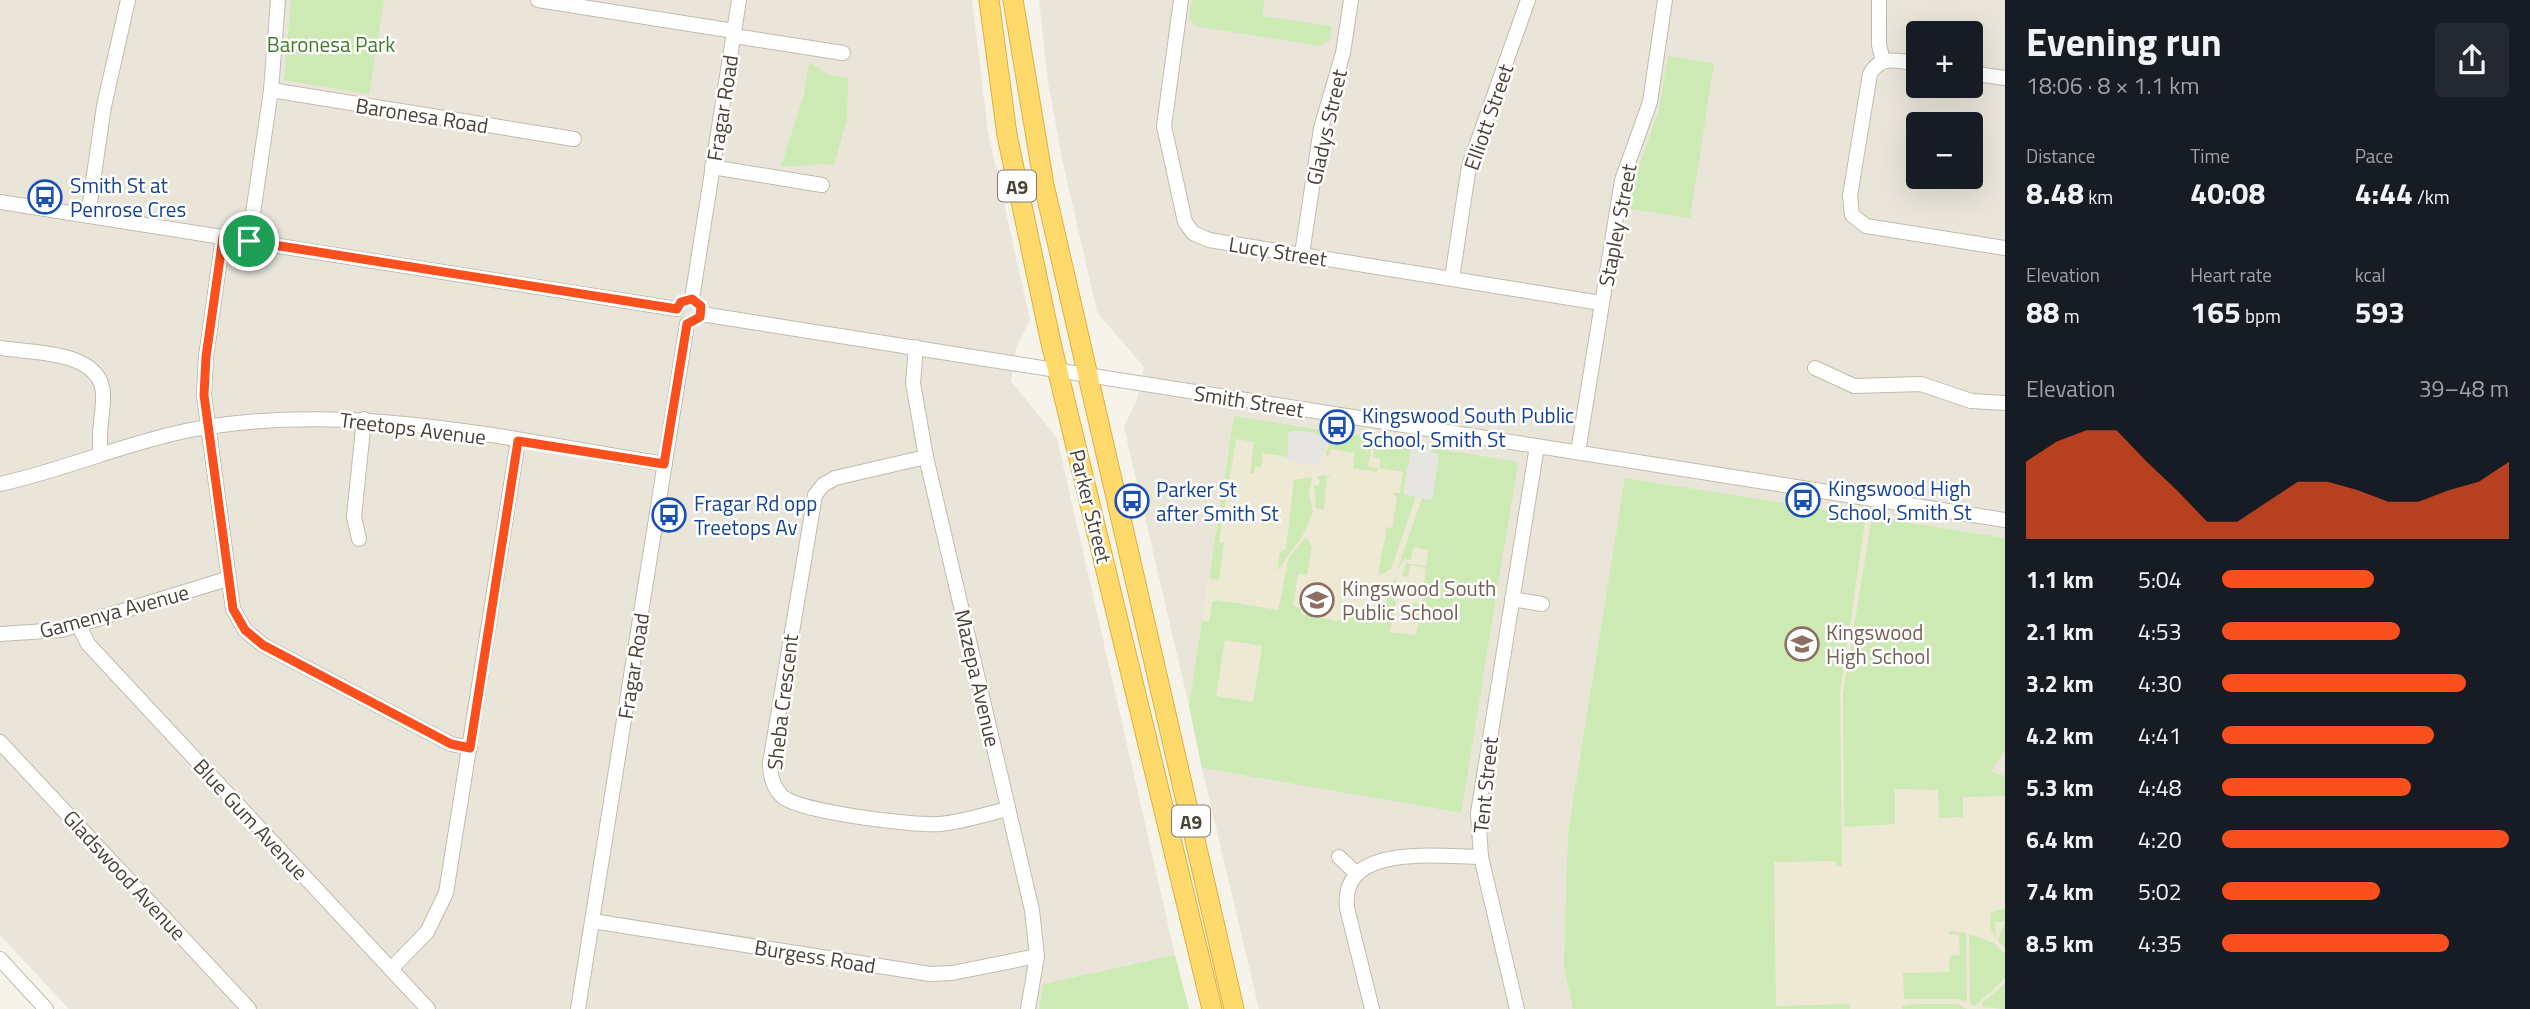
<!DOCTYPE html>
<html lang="en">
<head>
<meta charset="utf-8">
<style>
  body { margin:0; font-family:"Titillium Web",sans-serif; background:#242831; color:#f1f3f6; height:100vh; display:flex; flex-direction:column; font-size:26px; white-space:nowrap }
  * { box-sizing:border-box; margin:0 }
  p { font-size:23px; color:#9ea1a6 }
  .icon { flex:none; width:38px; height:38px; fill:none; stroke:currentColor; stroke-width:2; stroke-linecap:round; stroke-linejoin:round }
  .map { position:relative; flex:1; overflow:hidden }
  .details { display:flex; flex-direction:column; background:#171b24; width:525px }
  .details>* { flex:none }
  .controls { position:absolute; left:1906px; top:21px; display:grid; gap:14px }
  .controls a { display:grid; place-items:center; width:77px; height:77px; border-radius:7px; background:#171b24; box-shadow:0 7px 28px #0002; font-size:35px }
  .pin { position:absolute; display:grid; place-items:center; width:60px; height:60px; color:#fff; margin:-30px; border:4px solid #fff; border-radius:50%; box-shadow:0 2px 7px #0007 }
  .round { display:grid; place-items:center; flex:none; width:74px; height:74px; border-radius:7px; background:#242831 }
  .summary { display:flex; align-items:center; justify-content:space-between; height:119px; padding:0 21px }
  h1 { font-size:38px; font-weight:700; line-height:52px }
  .figures { display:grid; grid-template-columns:repeat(3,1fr); gap:10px; height:119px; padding:7px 21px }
  .figures div { display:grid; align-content:center }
  .figures b { font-size:30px; font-weight:700 }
  .figures small { font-size:19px; font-weight:400 }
  .figures p { font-size:19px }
  .chart { height:196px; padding:14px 21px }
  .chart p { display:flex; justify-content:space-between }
  .chart svg { width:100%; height:126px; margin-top:7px; fill:#fa501d; opacity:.7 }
  ul { padding:0 21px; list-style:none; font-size:23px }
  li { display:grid; grid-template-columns:112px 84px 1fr; align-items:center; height:52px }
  li i { height:18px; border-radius:9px; background:#fa501d }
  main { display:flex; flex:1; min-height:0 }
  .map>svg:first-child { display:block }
</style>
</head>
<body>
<main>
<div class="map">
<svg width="2005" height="1009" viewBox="0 0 2005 1009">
  <rect width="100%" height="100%" fill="#f5f3ea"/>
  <g fill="#e9e5d9" fill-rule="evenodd">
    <path d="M 0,0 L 972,0 L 988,132 L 1030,320 L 1016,347 L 1011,381 L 1057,438 L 1175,955 L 1043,984 L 1039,1009 L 69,1009 L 0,935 Z"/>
    <path d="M 1039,0 L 2005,0 L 2005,1009 L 1259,1009 L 1202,768 L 1461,813 L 1234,416 L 1189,706 L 1124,427 L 1137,400 L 1144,367 L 1097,312 L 1063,163 L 1048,82 ZM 1918,33 L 1970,33 L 1970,86 L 1918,86 ZM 1918,124 L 1970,124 L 1970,177 L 1918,177 Z"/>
  </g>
  <g fill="#eee9d5">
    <path d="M 1234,416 L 1453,451 L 1398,802 L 1202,768 L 1189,706 Z"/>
    <path d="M 1625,478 L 2005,538 L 2005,750 L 1991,772 L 2005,776 L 2005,1009 L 1573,1009 L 1564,966 L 1568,833 Z"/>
  </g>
  <g fill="#cde9b4" fill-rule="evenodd">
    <path d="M 291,0 L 384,0 L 369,94 L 284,80 Z"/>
    <path d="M 1192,0 L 1264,0 L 1263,16 L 1331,26 L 1330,40 L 1319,46 L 1195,26 L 1189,18 Z"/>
    <path d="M 1668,56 L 1714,63 L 1690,218 L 1629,209 L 1633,182 L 1659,110 Z"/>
    <path d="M 809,62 L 829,75 L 848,78 L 847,119 L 834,165 C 815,162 799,168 781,166 L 804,95 Z"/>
    <path d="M 1234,416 L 1327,431 L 1321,438 L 1304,431 L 1288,433 L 1288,461 L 1288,457 L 1263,453 L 1261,467 L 1255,467 L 1254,474 L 1250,473 L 1254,442 L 1236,439 L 1219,542 L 1224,543 L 1219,580 L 1209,578 Z"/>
    <path d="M 1335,432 L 1373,438 L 1368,466 L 1378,468 L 1377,472 L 1353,468 L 1355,453 L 1331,449 L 1329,456 L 1325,455 Z"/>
    <path d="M 1376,439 L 1425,447 L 1423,451 L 1411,450 L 1403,494 L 1416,497 L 1391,569 L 1378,576 L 1387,527 L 1392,528 L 1397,497 L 1392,493 L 1400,493 L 1403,472 L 1379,468 L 1381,459 L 1373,457 Z"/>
    <path d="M 1432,448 L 1518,462 L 1461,813 L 1202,768 L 1189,706 L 1202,621 L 1209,622 L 1212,602 L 1217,600 L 1278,610 L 1289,557 L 1306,537 L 1312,547 L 1307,575 L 1298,574 L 1293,606 L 1301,608 L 1300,614 L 1338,621 L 1347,618 L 1352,610 L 1372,613 L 1383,608 L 1396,575 L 1393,598 L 1396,603 L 1390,632 L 1416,635 L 1419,620 L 1407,618 L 1405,610 L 1412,610 L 1412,604 L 1405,602 L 1421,604 L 1426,568 L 1410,565 L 1408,577 L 1402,576 L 1406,563 L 1426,566 L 1428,550 L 1413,547 L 1411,560 L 1404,559 L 1396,573 L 1422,498 L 1431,500 L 1439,454 L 1431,452 ZM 1225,640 L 1262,646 L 1253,702 L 1216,696 Z"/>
    <path d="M 1324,475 L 1332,477 L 1327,478 L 1324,509 L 1340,512 L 1316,508 L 1314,485 L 1319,486 L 1320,480 L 1316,477 Z"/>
    <path d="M 1312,477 L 1309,496 L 1313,512 L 1303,535 L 1277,571 L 1280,553 L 1286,549 L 1294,480 Z"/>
    <path d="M 1625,478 L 1866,516 L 1840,692 L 1842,866 L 1836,866 L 1836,861 L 1774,862 L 1776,1006 L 1850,1004 L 1850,1009 L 1573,1009 L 1564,966 L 1568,833 Z"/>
    <path d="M 1872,517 L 2005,538 L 2005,750 L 1991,772 L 2005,776 L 2005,796 L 1963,797 L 1963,817 L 1939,818 L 1938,790 L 1895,789 L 1895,824 L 1844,827 L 1843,693 Z"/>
    <path d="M 2000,909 L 2005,909 L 2005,948 L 1998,941 L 2005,922 L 1995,922 L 1996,939 L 1990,927 L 1991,913 Z"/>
    <path d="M 1949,931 L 1966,933 L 1967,1002 L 1957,999 L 1904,999 L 1903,973 L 1952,972 L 1949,971 L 1950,956 L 1960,955 L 1959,935 L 1949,934 Z"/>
    <path d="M 1969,934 L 1994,943 L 2005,954 L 2005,978 L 1975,1006 L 1970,1004 Z"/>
    <path d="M 1175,955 L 1189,1009 L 1039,1009 L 1043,984 Z"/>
    <path d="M 2005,983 L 2005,1009 L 1982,1007 L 1982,1003 Z"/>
    <path d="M 1913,1004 L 1957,1004 L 1967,1009 L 1902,1009 L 1902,1006 Z"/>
  </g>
  <g fill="#e7e5e2">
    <path d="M 1294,431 L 1312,432 L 1329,440 L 1318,466 L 1288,461 L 1288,433 Z"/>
    <path d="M 1411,449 L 1439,454 L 1432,500 L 1403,494 Z"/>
  </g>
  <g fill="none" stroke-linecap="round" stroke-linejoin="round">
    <defs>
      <g id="minor">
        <path d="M 538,0 L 734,31"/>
        <path d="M 1181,0 L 1164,126 L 1185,222 L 1193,233 L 1209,240 L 1601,303"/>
        <path d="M 1879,0 L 1879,45 L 1883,61"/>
        <path d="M 734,36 L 843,53"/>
        <path d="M 1918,64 C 1899,61 1881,54 1870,74 L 1850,196 L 1852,215 L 1866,226 L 2005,248"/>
        <path d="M 1970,73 L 2005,78"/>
        <path d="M 271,90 L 574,139"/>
        <path d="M 712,167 L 822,185"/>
        <path d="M 0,202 L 677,309"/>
        <path d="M 88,216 L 104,106 L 128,0"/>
        <path d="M 223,237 L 206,357 L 204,395 L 233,609 L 245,630 L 263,645 L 451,744 L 470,748"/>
        <path d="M 249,241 L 271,90 L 278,0"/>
        <path d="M 1302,254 L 1321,128 L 1343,53 L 1351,0"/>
        <path d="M 1452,278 L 1469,166 L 1528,0"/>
        <path d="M 692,299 L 739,0"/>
        <path d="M 701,314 L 2005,520"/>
        <path d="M 916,347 L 913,383 L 926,457 L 1032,910 L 1037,956 L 1028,1009"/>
        <path d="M 0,348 C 31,353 100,350 103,393 C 104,414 97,432 101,454"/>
        <path d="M 1815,368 L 1854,386 L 1921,384 L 1971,401 L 2005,403"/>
        <path d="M 1578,452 L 1622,180 L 1650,102 L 1665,0"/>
        <path d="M 926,457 L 835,478 L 823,485 L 815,495 L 770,763 C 770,775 773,788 783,797 C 802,812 913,826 940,824 C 963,822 986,814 1008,809"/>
        <path d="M 0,484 C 64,470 125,443 190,430 C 349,400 507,439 665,464"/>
        <path d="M 359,539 L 354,517 L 364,419"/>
        <path d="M 1512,599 L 1542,604"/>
        <path d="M 79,626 L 88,644 L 428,1009"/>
        <path d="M 0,634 L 61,630 L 227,579"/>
        <path d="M 0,742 L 249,1009"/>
        <path d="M 1339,857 L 1356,873"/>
        <path d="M 592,921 L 930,974 L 952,973 L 1037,956"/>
        <path d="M 0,959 L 46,1009"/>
        <path d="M 391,969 L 427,932 L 446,893 L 518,441"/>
        <path d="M 578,1009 L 687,324"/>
        <path d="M 1372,1009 L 1347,908 C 1340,842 1438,857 1481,857"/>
        <path d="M 1517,1009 L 1481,857 L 1478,813 L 1537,446"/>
      </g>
      <g id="highway">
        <path d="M 989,0 L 1007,135 L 1051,343 L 1212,1009"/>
        <path d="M 1013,0 L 1044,185 L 1234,1009"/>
      </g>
    </defs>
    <use href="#minor" stroke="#c1bcad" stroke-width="16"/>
    <use href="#highway" stroke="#deb03b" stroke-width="21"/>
    <use href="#minor" stroke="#fff" stroke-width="14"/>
    <use href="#highway" stroke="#feda6d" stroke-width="19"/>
  </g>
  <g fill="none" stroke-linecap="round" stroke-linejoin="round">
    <defs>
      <path id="route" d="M 223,237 L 677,309 L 681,302 L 692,299 L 701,306 L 700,317 L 687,324 L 664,464 L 518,441 L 470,748 L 451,744 L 263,645 L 245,630 L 233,609 L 204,395 L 206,357 Z"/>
    </defs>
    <use href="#route" stroke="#fff" stroke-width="14"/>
    <use href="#route" stroke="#fa501d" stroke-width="9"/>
  </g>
  <defs>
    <symbol id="bus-ring" viewBox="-11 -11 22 22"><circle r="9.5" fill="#fff" stroke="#1a4fb4" stroke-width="1.5"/><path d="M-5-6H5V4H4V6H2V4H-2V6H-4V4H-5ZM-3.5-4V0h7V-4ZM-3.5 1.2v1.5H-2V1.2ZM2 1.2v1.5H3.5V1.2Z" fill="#1a4fb4"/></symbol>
    <symbol id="school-ring" viewBox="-11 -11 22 22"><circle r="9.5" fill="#fff" stroke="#8d6e63" stroke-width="1.5"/><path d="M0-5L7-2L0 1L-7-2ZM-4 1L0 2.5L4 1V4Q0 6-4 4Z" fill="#8d6e63"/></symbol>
  </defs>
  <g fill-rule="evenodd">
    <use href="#bus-ring" x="26" y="178" width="38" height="38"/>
    <use href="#bus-ring" x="1318" y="408" width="38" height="38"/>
    <use href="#bus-ring" x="1784" y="481" width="38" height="38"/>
    <use href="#bus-ring" x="1113" y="482" width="38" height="38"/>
    <use href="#bus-ring" x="650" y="496" width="38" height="38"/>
    <use href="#school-ring" x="1298" y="581" width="38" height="38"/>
    <use href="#school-ring" x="1783" y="625" width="38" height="38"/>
  </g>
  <g text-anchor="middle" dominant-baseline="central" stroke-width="5" stroke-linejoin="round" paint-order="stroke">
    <g fill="#fff" stroke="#807c74" stroke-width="2">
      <rect x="998" y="170.5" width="38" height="31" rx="5"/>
      <rect x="1172" y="805.5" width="38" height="31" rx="5"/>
    </g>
    <g font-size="19" font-weight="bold" fill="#4a4438">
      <text x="1017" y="186">A9</text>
      <text x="1191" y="821">A9</text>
    </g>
    <g font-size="21" fill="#427d2a" stroke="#fff">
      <text x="331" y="44">Baronesa Park</text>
    </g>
    <g font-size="21" fill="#4a4438" stroke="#fff">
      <text transform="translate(722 108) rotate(-81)">Fragar Road</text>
      <text transform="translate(422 115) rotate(9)">Baronesa Road</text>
      <text transform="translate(1488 117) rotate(-71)">Elliott Street</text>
      <text transform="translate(1326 127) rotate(-77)">Gladys Street</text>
      <text transform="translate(1617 225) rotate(-79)">Stapley Street</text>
      <text transform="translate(1278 251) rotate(9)">Lucy Street</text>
      <text transform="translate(1249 401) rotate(9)">Smith Street</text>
      <text transform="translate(413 428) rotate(7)">Treetops Avenue</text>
      <text transform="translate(1091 506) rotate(76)">Parker Street</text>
      <text transform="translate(114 611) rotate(-15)">Gamenya Avenue</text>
      <text transform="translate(633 666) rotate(-81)">Fragar Road</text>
      <text transform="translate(978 678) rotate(77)">Mazepa Avenue</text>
      <text transform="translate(782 702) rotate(-83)">Sheba Crescent</text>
      <text transform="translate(1485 785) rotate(-84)">Tent Street</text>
      <text transform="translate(251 819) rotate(47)">Blue Gum Avenue</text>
      <text transform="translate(125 875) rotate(47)">Gladswood Avenue</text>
      <text transform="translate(815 956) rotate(9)">Burgess Road</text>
    </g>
    <g font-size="21" fill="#164399" stroke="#fff" text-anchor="start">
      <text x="70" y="185">Smith St at<tspan x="70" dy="24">Penrose Cres</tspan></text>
      <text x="1362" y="415">Kingswood South Public<tspan x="1362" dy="24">School, Smith St</tspan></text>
      <text x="1828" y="488">Kingswood High<tspan x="1828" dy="24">School, Smith St</tspan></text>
      <text x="1156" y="489">Parker St<tspan x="1156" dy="24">after Smith St</tspan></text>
      <text x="694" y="503">Fragar Rd opp<tspan x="694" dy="24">Treetops Av</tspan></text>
    </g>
    <g font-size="21" fill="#785e54" stroke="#fff" text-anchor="start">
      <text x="1342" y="588">Kingswood South<tspan x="1342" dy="24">Public School</tspan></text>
      <text x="1826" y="632">Kingswood<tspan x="1826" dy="24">High School</tspan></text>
    </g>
  </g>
</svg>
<div class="controls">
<a>+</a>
<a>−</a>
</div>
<div class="pin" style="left:249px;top:241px;background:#1e9e55"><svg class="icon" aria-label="arrive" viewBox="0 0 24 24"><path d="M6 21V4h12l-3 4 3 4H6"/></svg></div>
</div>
<section class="details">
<div class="summary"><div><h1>Evening run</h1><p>18:06 · 8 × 1.1 km</p></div><a class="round"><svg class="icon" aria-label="share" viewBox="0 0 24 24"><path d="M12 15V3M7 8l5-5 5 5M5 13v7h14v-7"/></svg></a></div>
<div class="figures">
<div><p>Distance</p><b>8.48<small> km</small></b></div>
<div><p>Time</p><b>40:08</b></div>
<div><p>Pace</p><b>4:44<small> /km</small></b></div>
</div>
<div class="figures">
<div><p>Elevation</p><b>88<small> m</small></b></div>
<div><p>Heart rate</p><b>165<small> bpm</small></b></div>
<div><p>kcal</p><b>593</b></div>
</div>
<div class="chart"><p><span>Elevation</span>39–48 m</p>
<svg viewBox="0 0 160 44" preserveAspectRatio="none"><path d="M0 44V17L10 10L20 6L30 6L40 17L50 27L60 38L70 38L80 31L90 24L100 24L110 27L120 31L130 31L140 27L150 24L160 17V44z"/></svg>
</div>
<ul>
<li><b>1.1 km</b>5:04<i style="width:53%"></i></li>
<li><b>2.1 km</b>4:53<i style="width:62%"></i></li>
<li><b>3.2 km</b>4:30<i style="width:85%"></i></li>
<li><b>4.2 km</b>4:41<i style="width:74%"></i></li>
<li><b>5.3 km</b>4:48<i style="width:66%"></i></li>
<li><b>6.4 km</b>4:20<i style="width:100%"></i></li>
<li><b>7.4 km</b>5:02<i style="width:55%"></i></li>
<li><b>8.5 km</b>4:35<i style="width:79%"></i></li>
</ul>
</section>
</main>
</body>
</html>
